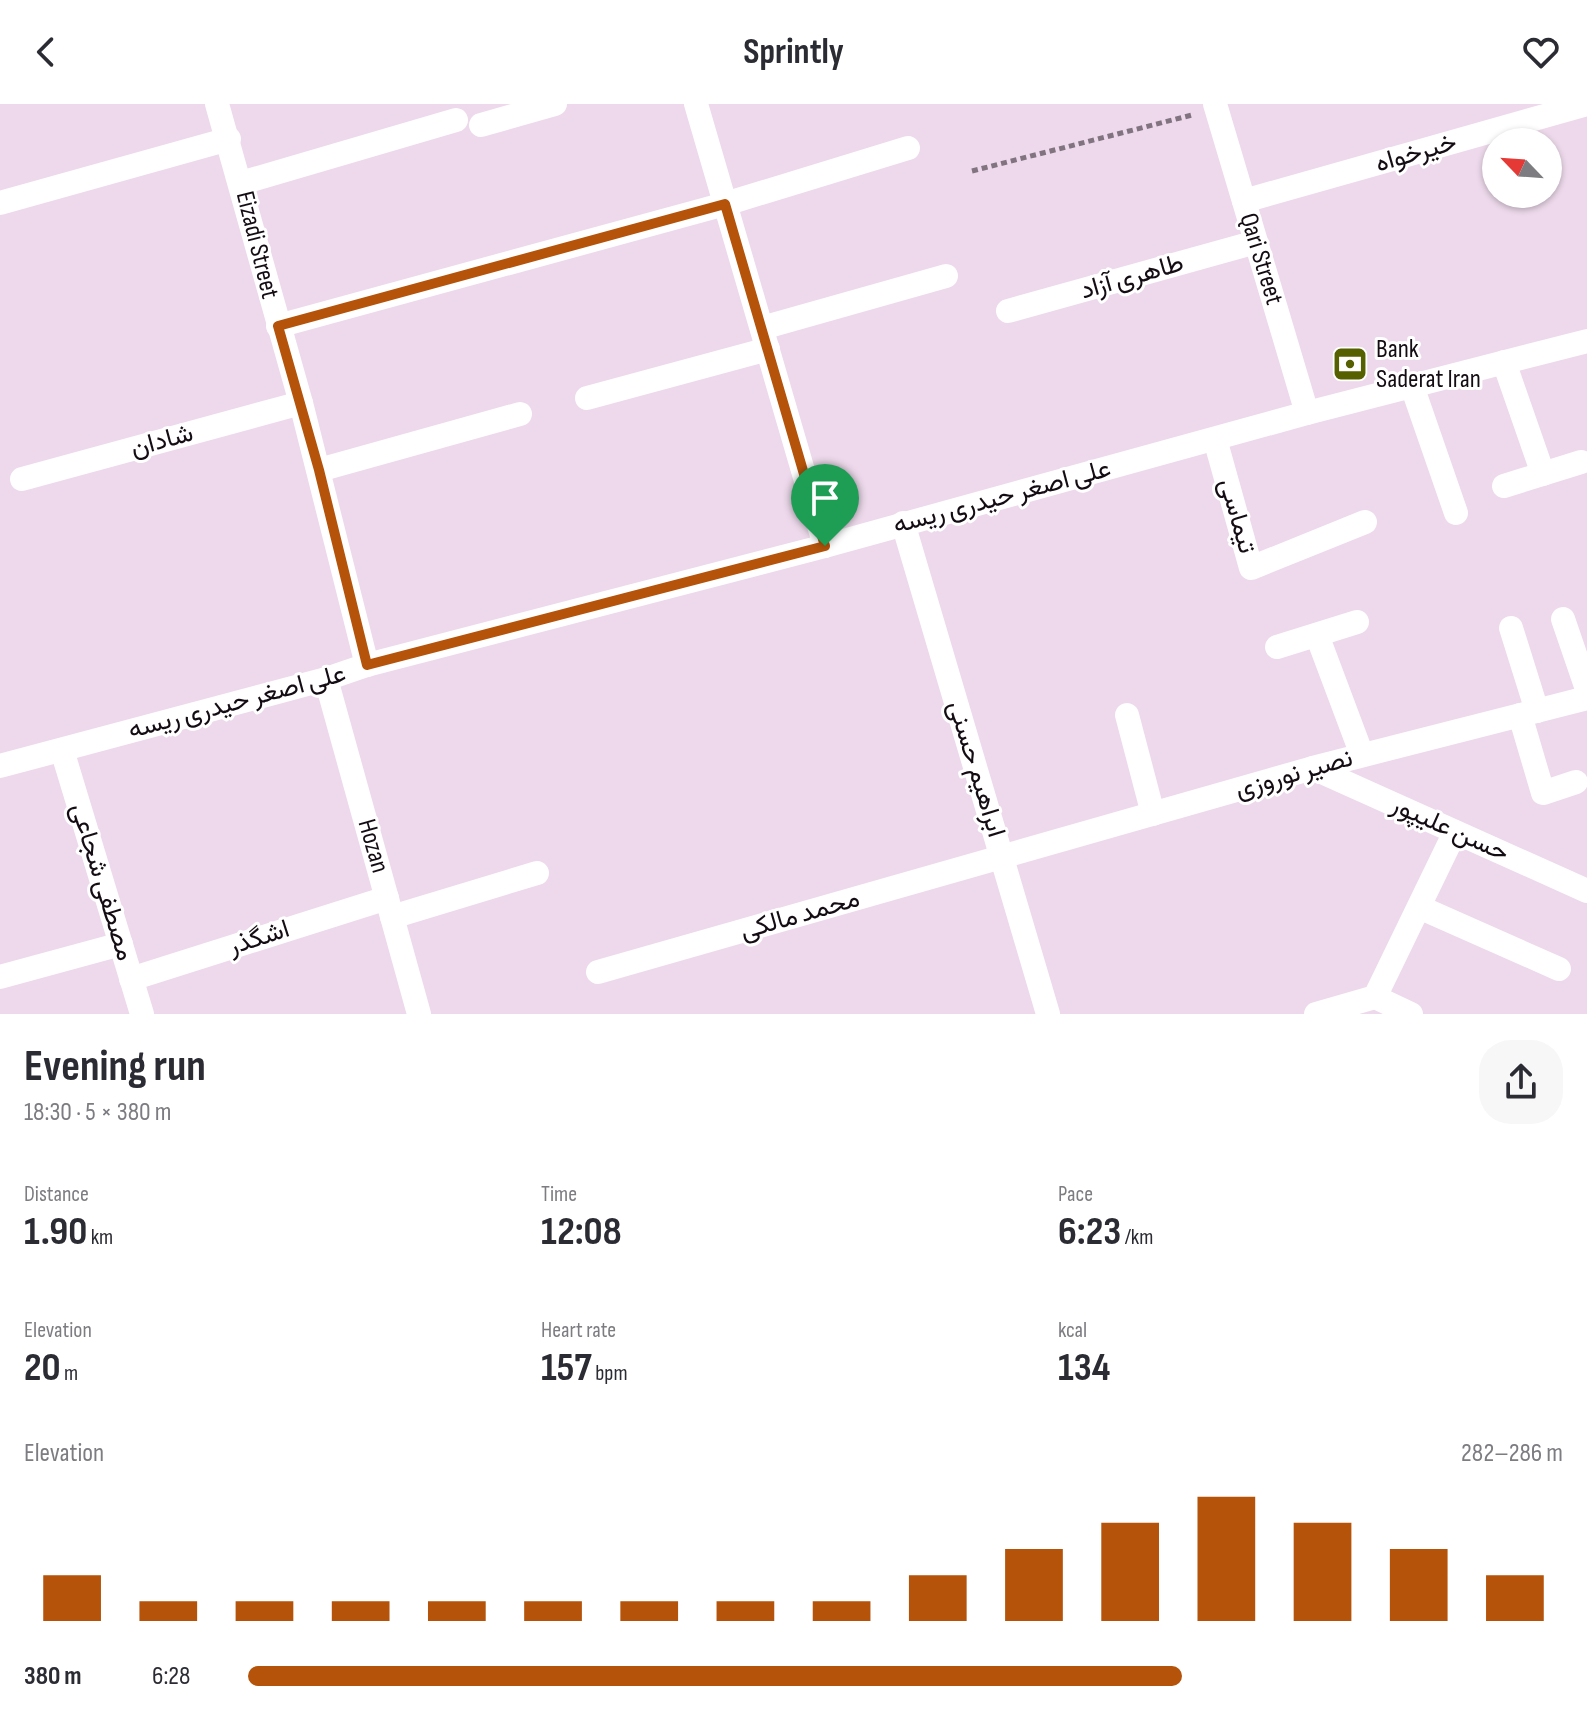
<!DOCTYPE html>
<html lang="en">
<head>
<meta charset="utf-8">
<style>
  body { margin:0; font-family:"Sofia Sans Condensed",Vazirmatn,sans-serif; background:#f7f7f7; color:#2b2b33; height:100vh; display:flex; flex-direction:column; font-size:30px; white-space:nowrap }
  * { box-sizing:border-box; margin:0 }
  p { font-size:26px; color:#7c7c81 }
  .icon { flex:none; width:44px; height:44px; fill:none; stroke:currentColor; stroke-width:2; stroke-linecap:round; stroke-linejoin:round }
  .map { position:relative; height:910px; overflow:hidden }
  .side { display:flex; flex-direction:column; background:#fff; flex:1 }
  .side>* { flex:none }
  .needle { width:52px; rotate:295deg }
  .tools { position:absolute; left:1482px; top:24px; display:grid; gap:16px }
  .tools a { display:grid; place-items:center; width:80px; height:80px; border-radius:50%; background:#fff; box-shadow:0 2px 6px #0004; font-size:40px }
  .pin { position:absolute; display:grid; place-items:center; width:68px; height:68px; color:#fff; margin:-82px -34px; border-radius:50% 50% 50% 0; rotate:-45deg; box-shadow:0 0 8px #0007 }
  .pin .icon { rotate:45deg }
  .round { display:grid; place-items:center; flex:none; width:84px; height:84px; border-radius:32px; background:#f7f7f7 }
  .head { display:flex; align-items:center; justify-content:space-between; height:136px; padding:0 24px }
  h1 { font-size:44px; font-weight:700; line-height:60px }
  .stats { display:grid; grid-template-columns:repeat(3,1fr); gap:12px; height:136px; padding:8px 24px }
  .stats div { display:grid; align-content:center }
  .stats b { font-size:40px; font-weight:700 }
  .stats small { font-size:22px; font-weight:400 }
  .stats p { font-size:22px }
  .chart { height:224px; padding:16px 24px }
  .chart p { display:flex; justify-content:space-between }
  .chart svg { width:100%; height:144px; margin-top:8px; stroke:#b45309; stroke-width:6 }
  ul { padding:0 24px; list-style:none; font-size:26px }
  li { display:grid; grid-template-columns:128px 96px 1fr; align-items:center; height:60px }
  li i { height:20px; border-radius:10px; background:#b45309 }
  header { display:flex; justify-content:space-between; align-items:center; height:104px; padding:0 24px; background:#fff; font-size:36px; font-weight:700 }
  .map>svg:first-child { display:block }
</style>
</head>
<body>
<header><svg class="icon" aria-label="back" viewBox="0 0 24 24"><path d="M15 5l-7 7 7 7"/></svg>Sprintly<svg class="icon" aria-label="heart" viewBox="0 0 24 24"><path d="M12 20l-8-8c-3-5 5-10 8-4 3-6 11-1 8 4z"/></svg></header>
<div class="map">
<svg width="1587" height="910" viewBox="0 0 1587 910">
  <rect width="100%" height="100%" fill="#edd9eb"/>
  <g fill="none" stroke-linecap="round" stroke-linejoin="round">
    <path stroke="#817480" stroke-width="5" stroke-dasharray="6 4" stroke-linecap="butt" d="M 972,67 L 1192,11"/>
    <g stroke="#fff" stroke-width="24">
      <path d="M 217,0 L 301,299 L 367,561"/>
      <path d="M 696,0 L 825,442"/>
      <path d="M 1215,0 L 1307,309"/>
      <path d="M 481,21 L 555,0"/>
      <path d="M 241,79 L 456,16"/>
      <path d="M 1244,97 L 1587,0"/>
      <path d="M 0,99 L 229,35"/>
      <path d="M 1008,207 L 1256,138"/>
      <path d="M 278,222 L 725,100 L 908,44"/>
      <path d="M 762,224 L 946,172"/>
      <path d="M 1504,258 L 1543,370"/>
      <path d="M 1412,282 L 1456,409"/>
      <path d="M 587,294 L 768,245"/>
      <path d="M 1215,335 L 1251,464 L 1365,418"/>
      <path d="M 319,366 L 520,310"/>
      <path d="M 22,375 L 301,299"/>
      <path d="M 1504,382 L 1581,358"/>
      <path d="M 903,419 L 1048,910"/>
      <path d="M 1563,515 L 1587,585"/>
      <path d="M 1511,524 L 1537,607"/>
      <path d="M 1317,531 L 1362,651"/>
      <path d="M 1277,543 L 1357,518"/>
      <path d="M 326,575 L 419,910"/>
      <path d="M 1127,611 L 1153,710"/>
      <path d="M 1520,611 L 1543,689 L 1576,678"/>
      <path d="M 62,646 L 142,910"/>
      <path d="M 0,662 L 326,575 L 367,561 L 825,442 L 1307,309 L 1587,237"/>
      <path d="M 1313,664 L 1587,787"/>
      <path d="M 1419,803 L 1559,865"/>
      <path d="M 392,813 L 537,769"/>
      <path d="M 598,868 L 1313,664 L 1587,594"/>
      <path d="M 0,873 L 121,840"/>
      <path d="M 131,875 L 387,794"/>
      <path d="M 1375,893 L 1455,728"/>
      <path d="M 1316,910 L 1375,893 L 1411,910"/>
    </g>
  </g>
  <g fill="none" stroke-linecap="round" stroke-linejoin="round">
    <defs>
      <path id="route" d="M 725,100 L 825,442 L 367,561 L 319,366 L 278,222 Z"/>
    </defs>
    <use href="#route" stroke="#fff" stroke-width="16"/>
    <use href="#route" stroke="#b45309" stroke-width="10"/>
  </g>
  <defs>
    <symbol id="bank-square" viewBox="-11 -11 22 22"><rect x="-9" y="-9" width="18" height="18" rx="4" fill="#566000" stroke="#fff"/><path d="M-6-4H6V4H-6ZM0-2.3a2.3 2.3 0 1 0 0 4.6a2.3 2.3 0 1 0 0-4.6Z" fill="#fff"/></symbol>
  </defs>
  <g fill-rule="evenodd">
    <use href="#bank-square" x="1330" y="240" width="40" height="40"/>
  </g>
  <g text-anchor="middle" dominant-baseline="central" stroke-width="6" stroke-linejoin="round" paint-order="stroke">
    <g font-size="26" fill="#130c12" stroke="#fff">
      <text transform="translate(1416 49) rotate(-16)">خیرخواه</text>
      <text transform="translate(257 141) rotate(76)">Eizadi Street</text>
      <text transform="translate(1261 155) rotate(73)">Qari Street</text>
      <text transform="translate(1132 173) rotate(-16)">طاهری آزاد</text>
      <text transform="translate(162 337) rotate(-15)">شادان</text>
      <text transform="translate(1002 393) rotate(-15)">علی اصغر حیدری ریسه</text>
      <text transform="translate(1237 412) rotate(74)">تیماسی</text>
      <text transform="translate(237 598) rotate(-15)">علی اصغر حیدری ریسه</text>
      <text transform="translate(976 665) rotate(73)">ابراهیم حسنی</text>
      <text transform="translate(1294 670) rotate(-16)">نصیر نوروزی</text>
      <text transform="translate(1450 725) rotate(24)">حسن علیپور</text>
      <text transform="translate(373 742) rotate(74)">Hozan</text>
      <text transform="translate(102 778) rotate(73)">مصطفی شجاعی</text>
      <text transform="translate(800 811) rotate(-16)">محمد مالکی</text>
      <text transform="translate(259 834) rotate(-18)">اشگذر</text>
    </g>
    <g font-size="26" fill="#130c12" stroke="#fff" text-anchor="start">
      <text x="1376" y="245">Bank<tspan x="1376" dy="30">Saderat Iran</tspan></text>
    </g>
  </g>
</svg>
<div class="tools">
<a><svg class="needle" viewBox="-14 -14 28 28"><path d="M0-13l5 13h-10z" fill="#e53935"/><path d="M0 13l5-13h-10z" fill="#7c7c81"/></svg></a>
</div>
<div class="pin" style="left:825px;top:442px;background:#1e9e55"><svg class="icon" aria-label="arrive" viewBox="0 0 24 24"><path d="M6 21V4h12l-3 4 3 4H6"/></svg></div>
</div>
<section class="side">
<div class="head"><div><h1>Evening run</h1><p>18:30 · 5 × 380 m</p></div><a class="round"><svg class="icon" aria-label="share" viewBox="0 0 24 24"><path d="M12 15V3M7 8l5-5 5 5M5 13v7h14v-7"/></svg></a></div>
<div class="stats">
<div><p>Distance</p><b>1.90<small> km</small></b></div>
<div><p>Time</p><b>12:08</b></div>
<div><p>Pace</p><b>6:23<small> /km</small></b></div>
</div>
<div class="stats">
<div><p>Elevation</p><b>20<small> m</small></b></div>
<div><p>Heart rate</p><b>157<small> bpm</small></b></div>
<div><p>kcal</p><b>134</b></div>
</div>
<div class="chart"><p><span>Elevation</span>282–286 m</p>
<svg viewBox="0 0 160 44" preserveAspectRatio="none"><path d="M5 44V30M15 44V38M25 44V38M35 44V38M45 44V38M55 44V38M65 44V38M75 44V38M85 44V38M95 44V30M105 44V22M115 44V14M125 44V6M135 44V14M145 44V22M155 44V30"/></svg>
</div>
<ul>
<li><b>380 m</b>6:28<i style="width:71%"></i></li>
</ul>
</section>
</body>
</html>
